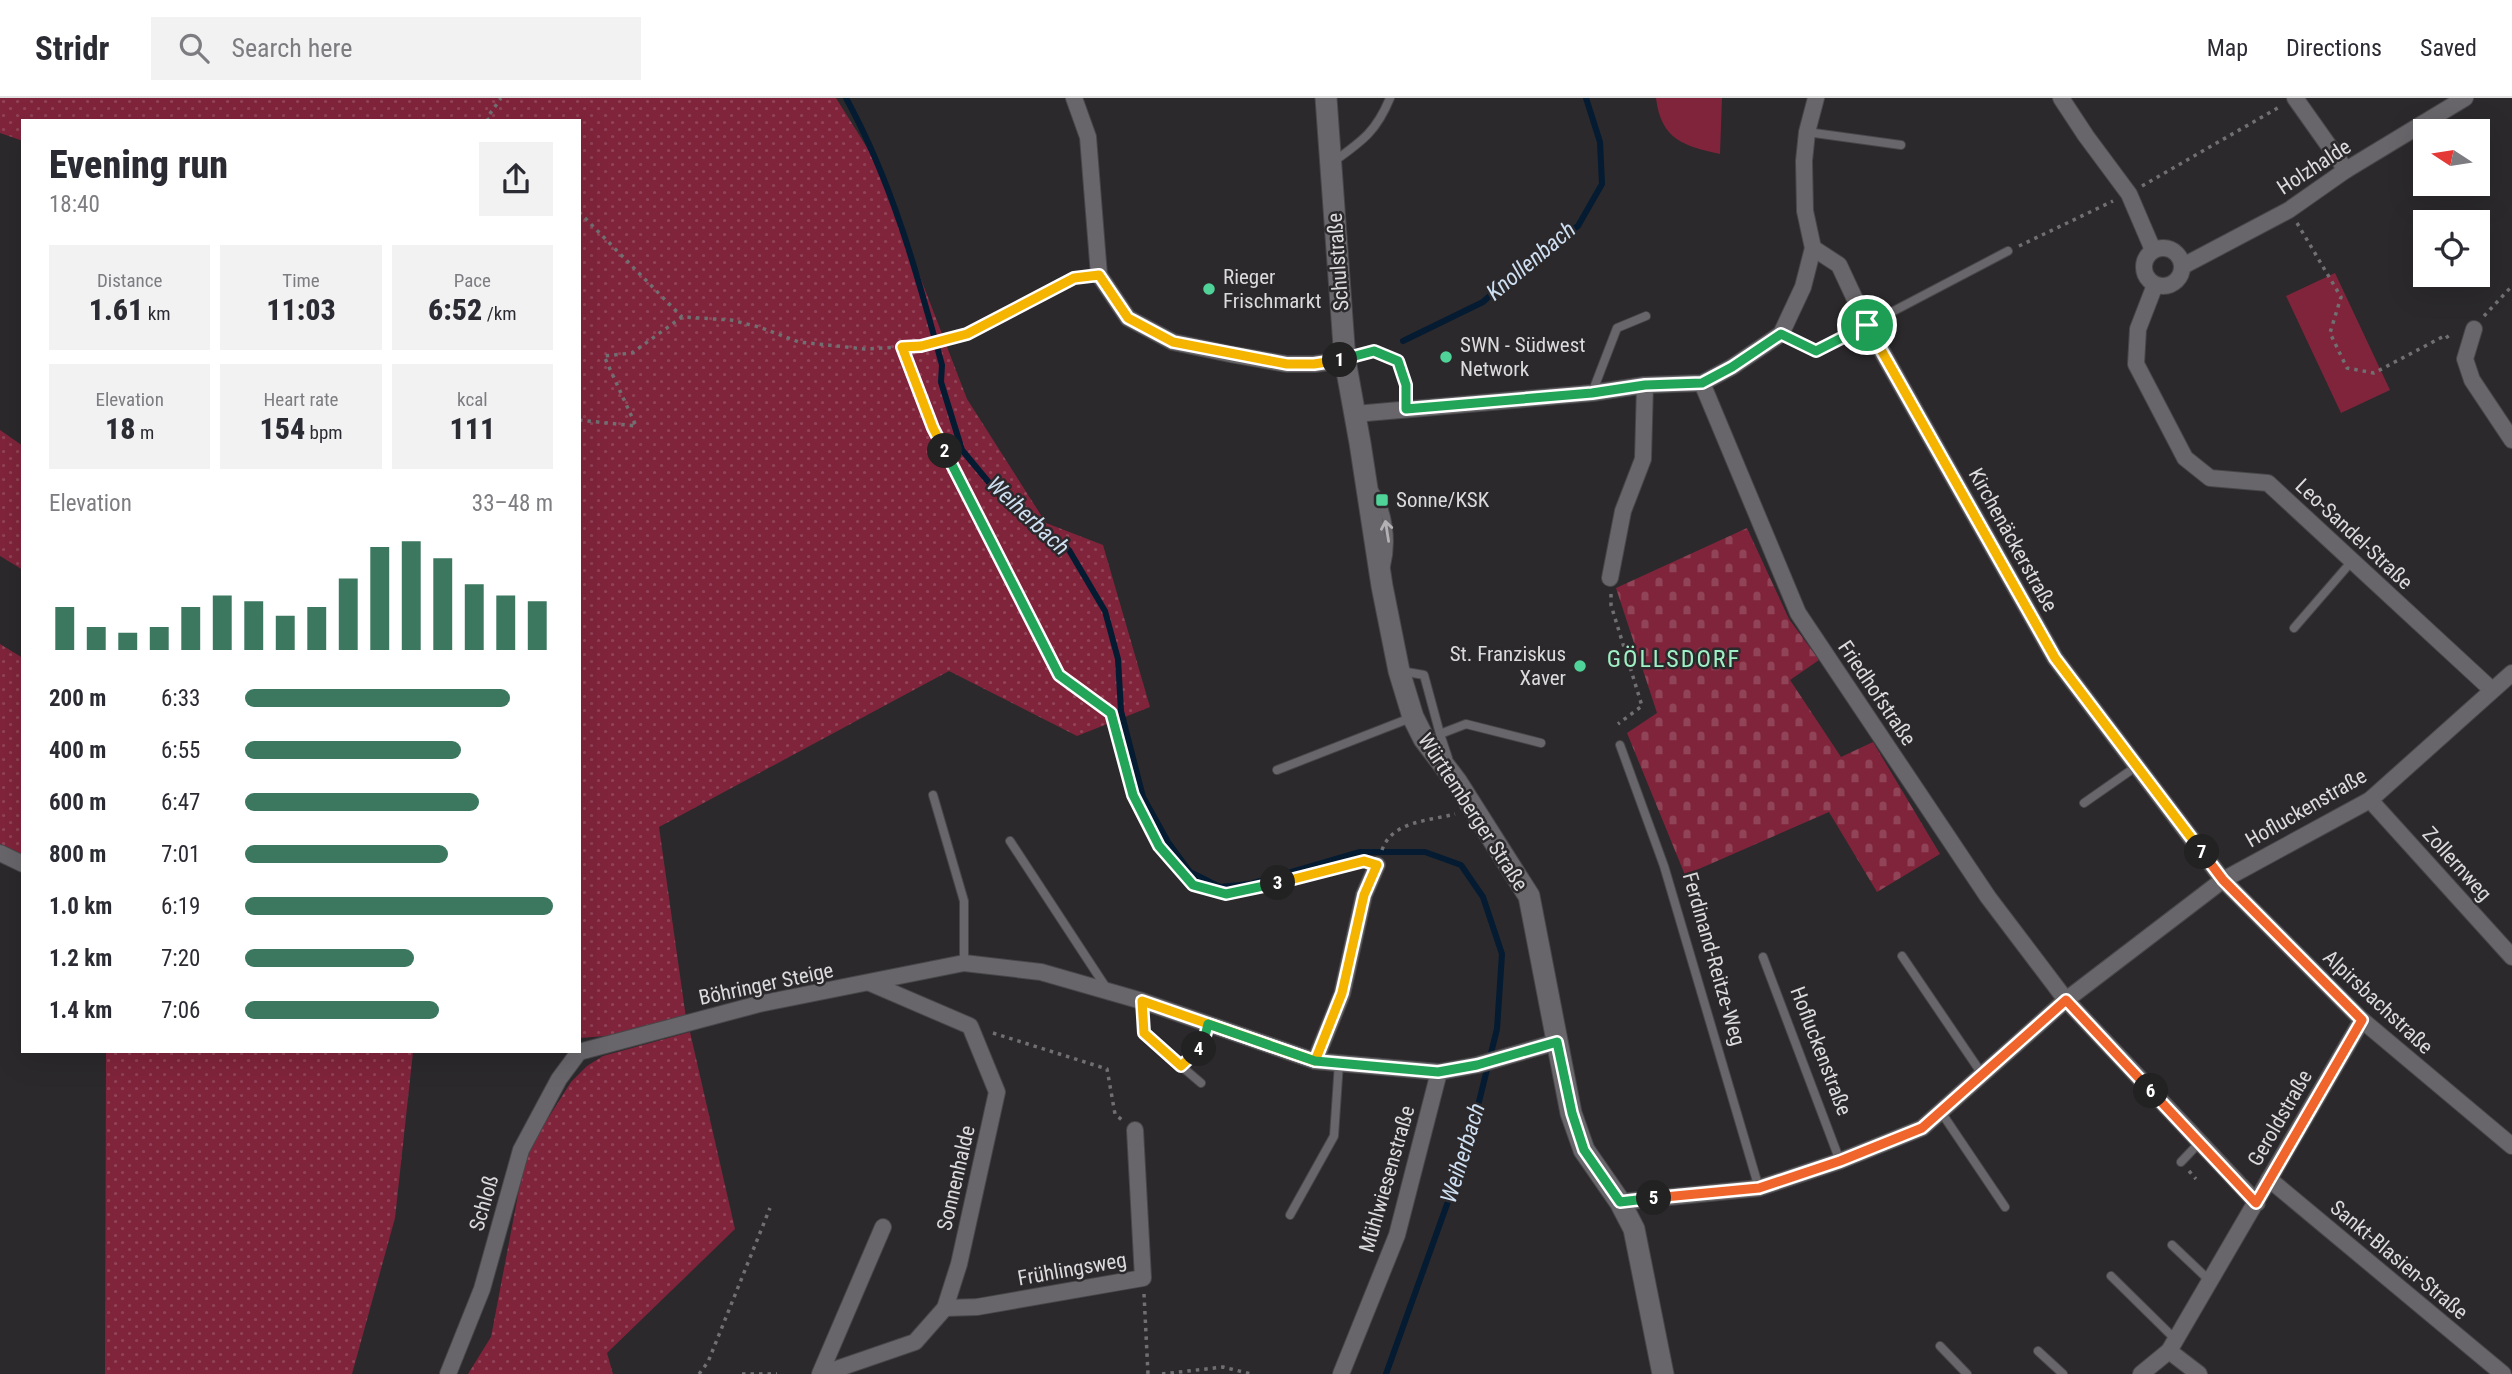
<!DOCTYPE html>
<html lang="en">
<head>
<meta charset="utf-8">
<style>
  body { margin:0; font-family:"Roboto Condensed",sans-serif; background:#f2f2f3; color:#2b2b33; height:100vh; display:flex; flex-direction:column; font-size:26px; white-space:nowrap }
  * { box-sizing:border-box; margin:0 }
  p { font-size:23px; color:#7c7c81 }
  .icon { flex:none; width:38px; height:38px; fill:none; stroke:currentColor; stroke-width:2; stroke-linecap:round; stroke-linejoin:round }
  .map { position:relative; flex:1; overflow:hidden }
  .details { position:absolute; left:21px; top:21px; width:560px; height:934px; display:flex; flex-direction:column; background:#fff; border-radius:0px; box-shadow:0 7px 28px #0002 }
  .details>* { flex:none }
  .needle { width:46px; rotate:282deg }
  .fabs { position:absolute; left:2413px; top:21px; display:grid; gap:14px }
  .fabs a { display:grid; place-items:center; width:77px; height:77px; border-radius:0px; background:#fff; box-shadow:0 7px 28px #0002; font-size:35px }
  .pin { position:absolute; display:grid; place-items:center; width:60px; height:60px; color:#fff; margin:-30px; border:4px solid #fff; border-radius:50%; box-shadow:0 2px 7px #0007 }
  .km { position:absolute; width:35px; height:35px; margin:-18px; border-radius:50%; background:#222; color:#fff; font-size:19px; line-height:35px; text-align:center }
  .round { display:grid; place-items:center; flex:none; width:74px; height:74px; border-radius:0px; background:#f2f2f3 }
  .summary { display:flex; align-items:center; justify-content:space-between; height:119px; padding:0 28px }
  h1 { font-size:38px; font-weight:800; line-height:52px }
  .metrics { display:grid; grid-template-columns:repeat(3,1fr); gap:10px; height:119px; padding:7px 28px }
  .metrics div { display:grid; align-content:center; border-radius:0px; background:#f2f2f3; text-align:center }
  .metrics b { font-size:30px; font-weight:800 }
  .metrics small { font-size:19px; font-weight:400 }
  .metrics p { font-size:19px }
  .chart { height:196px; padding:14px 28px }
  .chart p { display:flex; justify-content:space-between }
  .chart svg { width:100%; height:126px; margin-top:7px; stroke:#3c7760; stroke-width:6 }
  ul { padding:0 28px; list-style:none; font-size:23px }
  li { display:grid; grid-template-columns:112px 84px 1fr; align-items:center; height:52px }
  li i { height:18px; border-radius:9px; background:#3c7760 }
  header { display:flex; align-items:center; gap:42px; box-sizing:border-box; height:98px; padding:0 35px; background:#fff; border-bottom:2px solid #e1e1e2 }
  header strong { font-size:33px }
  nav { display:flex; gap:38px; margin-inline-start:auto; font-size:24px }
  .search { width:490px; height:63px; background:#f2f2f3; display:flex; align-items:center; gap:18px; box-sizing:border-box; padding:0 24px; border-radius:0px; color:#7c7c81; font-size:26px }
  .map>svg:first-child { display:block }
</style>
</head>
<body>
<header>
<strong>Stridr</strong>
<div class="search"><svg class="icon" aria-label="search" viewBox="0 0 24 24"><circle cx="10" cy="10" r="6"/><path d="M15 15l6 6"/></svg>Search here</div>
<nav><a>Map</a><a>Directions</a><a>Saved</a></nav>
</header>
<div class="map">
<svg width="2512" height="1276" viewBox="0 0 2512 1276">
  <defs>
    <pattern id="grass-dots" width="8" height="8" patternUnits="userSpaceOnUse" patternTransform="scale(1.75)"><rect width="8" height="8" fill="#80243b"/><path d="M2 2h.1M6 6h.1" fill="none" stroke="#914357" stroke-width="1.8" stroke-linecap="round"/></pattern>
    <pattern id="cemetery-stones" width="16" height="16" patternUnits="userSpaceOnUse" patternTransform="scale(1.75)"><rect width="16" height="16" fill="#80243b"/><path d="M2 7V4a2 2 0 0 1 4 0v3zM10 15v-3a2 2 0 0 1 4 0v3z" fill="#914357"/></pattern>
  </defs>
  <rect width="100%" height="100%" fill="#2b292c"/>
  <g fill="url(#grass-dots)">
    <path d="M 0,0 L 836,0 L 876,64 L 967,301 L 1046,425 L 1103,447 L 1150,609 L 1077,638 L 949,573 L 659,729 L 686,920 L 621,937 L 579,940 L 579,23 L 23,23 L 23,43 L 0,35 Z"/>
    <path d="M 0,332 L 23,348 L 23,472 L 0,458 Z"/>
    <path d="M 0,546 L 23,560 L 23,758 L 0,747 Z"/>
    <path d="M 690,934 L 735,1131 L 607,1255 L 613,1276 L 468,1276 L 491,1239 L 526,1055 L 571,984 L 587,968 L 603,958 Z"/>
    <path d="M 106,954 L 413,954 L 395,1120 L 352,1276 L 105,1276 Z"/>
  </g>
  <path fill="url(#cemetery-stones)" d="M 1747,430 L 1789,521 L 1819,562 L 1790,582 L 1841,659 L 1873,644 L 1940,756 L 1877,794 L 1829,714 L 1685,777 L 1627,635 L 1657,615 L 1616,490 Z"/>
  <g fill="#80243b">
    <path d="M 1656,0 L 1722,0 L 1720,56 C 1684,48 1661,42 1656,0 Z"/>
    <path d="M 2335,175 L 2390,292 L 2341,315 L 2286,198 Z"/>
  </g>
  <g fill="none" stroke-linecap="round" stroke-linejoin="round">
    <g stroke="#041b31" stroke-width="6">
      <path d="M 846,0 C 892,84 917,175 942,267 L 941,284 L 962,352 L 1001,399 L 1069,452 L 1105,513 L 1118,561 L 1121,613 L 1143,699 L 1168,744 L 1190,774 L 1220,789 L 1250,786 L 1360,754 L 1425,754 L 1461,767 L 1483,799 L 1502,856 L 1497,931 L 1468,1048 L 1386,1276"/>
      <path d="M 1403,243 L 1483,204 L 1532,159 L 1578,128 L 1602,86 L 1600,44 L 1586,0"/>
    </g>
    <defs>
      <g id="service">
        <path d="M 1807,34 L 1901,47"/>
        <path d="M 1333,64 C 1362,43 1376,34 1390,0"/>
        <path d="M 1867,227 L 2008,153"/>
        <path d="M 967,236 L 1074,180 L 1099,177"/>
        <path d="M 1345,262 L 1374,253 L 1398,263 L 1406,287 L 1406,311"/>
        <path d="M 1592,295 L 1617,230 L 1646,218"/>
        <path d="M 1373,391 C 1389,411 1392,444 1386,468"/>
        <path d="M 2294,530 L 2352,463"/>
        <path d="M 1401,573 L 1424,577 L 1440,636"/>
        <path d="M 1620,647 L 1664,768 L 1759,1090"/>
        <path d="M 1448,660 L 1440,636 L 1466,626 L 1541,645"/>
        <path d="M 1277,672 L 1413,619"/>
        <path d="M 933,697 L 964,803 L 964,865"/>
        <path d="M 2084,705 L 2137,668"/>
        <path d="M 1010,743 L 1107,891"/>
        <path d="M 1902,858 L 1982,976"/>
        <path d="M 1763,859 L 1840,1063"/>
        <path d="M 1142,903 L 1144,935 L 1181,968 L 1203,947 L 1207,926"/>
        <path d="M 1181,968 L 1201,985"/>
        <path d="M 1941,1014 L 2005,1109"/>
        <path d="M 2181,1064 L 2200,1044"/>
        <path d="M 1290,1117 L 1334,1038 L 1339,965"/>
        <path d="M 2172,1147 L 2210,1183"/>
        <path d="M 2111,1178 L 2176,1242"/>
        <path d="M 1940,1248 L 1967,1276"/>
        <path d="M 2038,1253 L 2063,1276"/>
      </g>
      <g id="minor">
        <path d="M 1074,0 L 1088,39 L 1099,177 L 1128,220 L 1173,244 L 1230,256 L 1287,266 L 1314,266 L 1345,262"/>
        <path d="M 2061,0 L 2086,38 L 2129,96 L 2153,152"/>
        <path d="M 2295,0 L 2346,72"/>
        <circle cx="2163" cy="169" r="19"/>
        <path d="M 1813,150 L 1839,167 L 1867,227 L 2055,560 L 2223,782 L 2362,922 L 2512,1048"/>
        <path d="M 2183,168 L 2289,112 L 2346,72 L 2465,0"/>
        <path d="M 2155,187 L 2138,231 L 2136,266 L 2185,360 L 2210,380 L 2268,385 L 2492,592"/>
        <path d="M 2474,231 L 2465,261 L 2472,282 L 2512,342"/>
        <path d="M 1702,285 L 1798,515 L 1988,799 L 2066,902 L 2257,1105"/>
        <path d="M 1355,316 L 1592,295 L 1645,287 L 1702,285 L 1732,269 L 1781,236 L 1803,189 L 1813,150 L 1805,113 L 1804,63 L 1807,34 L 1816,0"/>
        <path d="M 1610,480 L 1623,413 L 1643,361 L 1645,287"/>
        <path d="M 2370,702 L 2512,859"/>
        <path d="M 0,755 L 23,766"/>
        <path d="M 579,954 L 759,906 L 964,865 L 1041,874 L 1142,903 L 1315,963 L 1439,974 L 1477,967 L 1557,944"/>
        <path d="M 1315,963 L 1342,896 L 1364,797 L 1377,767"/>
        <path d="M 2269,1081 L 2503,1276"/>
        <path d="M 1620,1104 L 1759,1090 L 1840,1063 L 1922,1030 L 2066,902 L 2223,782 L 2370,702 L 2512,575"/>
        <path d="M 945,1210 L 977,1209 L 1143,1180 L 1135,1032"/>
        <path d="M 2169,1253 L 2199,1276"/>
        <path d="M 448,1276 L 482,1191 L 521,1052 L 559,981 L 579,954"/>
        <path d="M 820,1276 L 883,1129"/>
        <path d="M 822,1276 L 915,1244 L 945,1210 L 959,1166 L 997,994 L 970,928 L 870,885"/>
        <path d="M 1341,1276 L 1397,1137 L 1439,974"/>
        <path d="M 2141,1276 L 2169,1253 L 2362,922"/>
      </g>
      <path id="tertiary" d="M 1326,0 L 1345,262 L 1360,345 L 1382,488 L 1399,573 L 1413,619 L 1424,641 L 1456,683 L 1529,798 L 1571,1015 L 1584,1052 L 1620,1104 L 1634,1131 L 1663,1276"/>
    </defs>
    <use href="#service" stroke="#474649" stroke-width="10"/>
    <use href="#minor" stroke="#474649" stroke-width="18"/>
    <use href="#tertiary" stroke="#474649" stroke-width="23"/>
    <g stroke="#706f71" stroke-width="3.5" stroke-dasharray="3.5 5" stroke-linecap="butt">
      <path d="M 489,23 L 487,20 L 501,0"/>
      <path d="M 2142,88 L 2281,8"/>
      <path d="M 579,114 L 682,219"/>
      <path d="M 2297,125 L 2341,199 L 2330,235 L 2347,270 L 2374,275 L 2446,237 L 2451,244"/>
      <path d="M 2019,148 L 2113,103"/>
      <path d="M 2484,218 L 2512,188"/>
      <path d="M 1797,244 L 1816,253 L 1853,234"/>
      <path d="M 902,249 L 933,330 L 1059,577 L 1111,615 L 1134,697 L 1159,748 L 1193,787 L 1226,796 L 1264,789 L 1358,764"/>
      <path d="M 579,322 L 636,328 L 604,258 L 632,255 L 682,219 L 731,222 L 759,229 L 799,244 L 865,251 L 921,248 L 955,239"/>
      <path d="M 1611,496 L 1611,507 L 1642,608 L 1618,626"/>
      <path d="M 1382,752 C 1392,723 1428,723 1455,716"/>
      <path d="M 993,935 L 1107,971 L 1115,1016 L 1122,1022"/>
      <path d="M 2189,1073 L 2196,1081"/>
      <path d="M 1144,1196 L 1148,1276"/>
      <path d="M 699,1276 L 708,1264 L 770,1110"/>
      <path d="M 742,1276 L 777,1276"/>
      <path d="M 1162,1276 L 1223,1269 L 1251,1276"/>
    </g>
    <use href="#service" stroke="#68666a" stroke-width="8"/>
    <use href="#minor" stroke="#68666a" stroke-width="16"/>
    <use href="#tertiary" stroke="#68666a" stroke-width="21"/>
  </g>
  <defs><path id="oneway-shaft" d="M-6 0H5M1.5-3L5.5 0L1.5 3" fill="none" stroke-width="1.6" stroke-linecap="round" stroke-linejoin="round" transform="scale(1.75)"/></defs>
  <use stroke="#b3b1b4" href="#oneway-shaft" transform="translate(1387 433) rotate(-99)"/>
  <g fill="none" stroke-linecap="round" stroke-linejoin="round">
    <defs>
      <path id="split-1" d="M 1340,262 L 1374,253 L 1398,263 L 1406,287 L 1406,311 L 1592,295 L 1645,287 L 1702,285 L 1732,269 L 1781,236 L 1816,253 L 1867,227"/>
      <path id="split-2" d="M 945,353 L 933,330 L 902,249 L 921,248 L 967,236 L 1074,180 L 1099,177 L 1128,220 L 1173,244 L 1287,266 L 1314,266 L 1340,262"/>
      <path id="split-3" d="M 945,353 L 1059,577 L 1111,615 L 1133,697 L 1159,748 L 1193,787 L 1226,796 L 1278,785"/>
      <path id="split-4" d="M 1199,951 L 1181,968 L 1144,935 L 1142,903 L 1315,963 L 1342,895 L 1364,797 L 1377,767 L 1364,763 L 1278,785"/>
      <path id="split-5" d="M 1199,951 L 1203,947 L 1208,926 L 1315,963 L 1438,974 L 1477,967 L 1557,944 L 1572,1015 L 1584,1052 L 1620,1104 L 1654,1100"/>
      <path id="split-6" d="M 1654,1100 L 1759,1090 L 1840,1063 L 1922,1030 L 2066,902 L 2151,993"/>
      <path id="split-7" d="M 2151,993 L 2256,1105 L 2362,922 L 2223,782 L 2202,754"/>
      <path id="split-8" d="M 1867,227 L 2055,560 L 2202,754"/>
    </defs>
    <use href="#split-1" stroke="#fff" stroke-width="14"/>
    <use href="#split-2" stroke="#fff" stroke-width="14"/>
    <use href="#split-3" stroke="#fff" stroke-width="14"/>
    <use href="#split-4" stroke="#fff" stroke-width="14"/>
    <use href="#split-5" stroke="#fff" stroke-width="14"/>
    <use href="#split-6" stroke="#fff" stroke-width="14"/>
    <use href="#split-7" stroke="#fff" stroke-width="14"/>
    <use href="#split-8" stroke="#fff" stroke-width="14"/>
    <use href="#split-1" stroke="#22a559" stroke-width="9"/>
    <use href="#split-2" stroke="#f5b400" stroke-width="9"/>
    <use href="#split-3" stroke="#22a559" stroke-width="9"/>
    <use href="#split-4" stroke="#f5b400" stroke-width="9"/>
    <use href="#split-5" stroke="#22a559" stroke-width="9"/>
    <use href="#split-6" stroke="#f0652b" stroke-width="9"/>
    <use href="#split-7" stroke="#f0652b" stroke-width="9"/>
    <use href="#split-8" stroke="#f5b400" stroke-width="9"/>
  </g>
  <g fill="#50d398" stroke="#2b292c" stroke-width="2.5">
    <circle cx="1209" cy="191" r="7"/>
    <circle cx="1446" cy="259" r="7"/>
    <rect x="1375" y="395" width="14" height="14" rx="3.5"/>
    <circle cx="1580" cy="568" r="7"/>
  </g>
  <g text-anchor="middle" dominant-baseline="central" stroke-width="5" stroke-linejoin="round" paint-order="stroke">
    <g font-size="21" fill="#dbdadc" stroke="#2b292c">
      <text transform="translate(2314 69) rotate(-33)">Holzhalde</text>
      <text transform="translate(1338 164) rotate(-94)">Schulstraße</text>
      <text transform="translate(2354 436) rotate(43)">Leo-Sandel-Straße</text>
      <text transform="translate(2013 442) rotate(61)">Kirchenäckerstraße</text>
      <text transform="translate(1877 595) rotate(56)">Friedhofstraße</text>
      <text transform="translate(2306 710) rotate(-30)">Hofluckenstraße</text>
      <text transform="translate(1473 714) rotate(57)">Württemberger Straße</text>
      <text transform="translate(2457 766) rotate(48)">Zollernweg</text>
      <text transform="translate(1714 861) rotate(74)">Ferdinand-Reitze-Weg</text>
      <text transform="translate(766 886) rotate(-12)">Böhringer Steige</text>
      <text transform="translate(2378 904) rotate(43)">Alpirsbachstraße</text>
      <text transform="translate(1821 953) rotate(69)">Hofluckenstraße</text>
      <text transform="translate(2280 1020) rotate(-60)">Geroldstraße</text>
      <text transform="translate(956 1080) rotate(-77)">Sonnenhalde</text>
      <text transform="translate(1387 1081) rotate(-74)">Mühlwiesenstraße</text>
      <text transform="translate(484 1105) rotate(-74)">Schloß</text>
      <text transform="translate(2399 1162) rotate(40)">Sankt-Blasien-Straße</text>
      <text transform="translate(1072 1171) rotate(-10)">Frühlingsweg</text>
    </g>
    <g font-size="21" fill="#dbdadc" stroke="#2b292c" text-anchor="start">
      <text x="1223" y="179">Rieger<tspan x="1223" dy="24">Frischmarkt</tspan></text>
      <text x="1460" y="247">SWN - Südwest<tspan x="1460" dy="24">Network</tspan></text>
      <text x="1396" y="402">Sonne/KSK</text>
      <text x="1566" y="556" text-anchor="end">St. Franziskus<tspan x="1566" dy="24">Xaver</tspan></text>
    </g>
    <g font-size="23" font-style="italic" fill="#cedff2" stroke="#2b292c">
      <text transform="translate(1531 163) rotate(-40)">Knollenbach</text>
      <text transform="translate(1028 418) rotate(43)">Weiherbach</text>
      <text transform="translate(1463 1055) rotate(-73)">Weiherbach</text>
    </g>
    <g font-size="24" letter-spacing="2" fill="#9ff1c5" stroke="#2b292c">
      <text x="1674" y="561">GÖLLSDORF</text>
    </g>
  </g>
</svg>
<div class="fabs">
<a><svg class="needle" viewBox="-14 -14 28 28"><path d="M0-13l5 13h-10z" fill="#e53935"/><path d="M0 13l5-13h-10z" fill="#7c7c81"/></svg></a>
<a><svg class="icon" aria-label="locate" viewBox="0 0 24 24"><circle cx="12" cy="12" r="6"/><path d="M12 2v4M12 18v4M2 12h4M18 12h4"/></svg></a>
</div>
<div class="pin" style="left:1867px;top:227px;background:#1e9e55"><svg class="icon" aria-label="arrive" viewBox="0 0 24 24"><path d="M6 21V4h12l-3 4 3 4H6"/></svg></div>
<b class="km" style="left:1340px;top:262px">1</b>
<b class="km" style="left:945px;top:353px">2</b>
<b class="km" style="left:1278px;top:785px">3</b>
<b class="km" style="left:1199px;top:951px">4</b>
<b class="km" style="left:1654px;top:1100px">5</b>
<b class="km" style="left:2151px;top:993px">6</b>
<b class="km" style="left:2202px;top:754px">7</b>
<section class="details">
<div class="summary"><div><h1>Evening run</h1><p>18:40</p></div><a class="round"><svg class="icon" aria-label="share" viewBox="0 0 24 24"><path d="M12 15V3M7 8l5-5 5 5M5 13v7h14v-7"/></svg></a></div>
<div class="metrics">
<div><p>Distance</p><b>1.61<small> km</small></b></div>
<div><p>Time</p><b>11:03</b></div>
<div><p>Pace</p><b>6:52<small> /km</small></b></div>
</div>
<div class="metrics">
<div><p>Elevation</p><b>18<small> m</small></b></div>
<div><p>Heart rate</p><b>154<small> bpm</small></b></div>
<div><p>kcal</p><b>111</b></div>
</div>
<div class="chart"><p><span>Elevation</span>33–48 m</p>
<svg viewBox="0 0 160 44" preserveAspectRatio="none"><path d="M5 44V29M15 44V36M25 44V38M35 44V36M45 44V29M55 44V25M65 44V27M75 44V32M85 44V29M95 44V19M105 44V8M115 44V6M125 44V12M135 44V21M145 44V25M155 44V27"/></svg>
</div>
<ul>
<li><b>200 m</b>6:33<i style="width:86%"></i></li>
<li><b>400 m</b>6:55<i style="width:70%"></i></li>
<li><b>600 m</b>6:47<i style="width:76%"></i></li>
<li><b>800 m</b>7:01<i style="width:66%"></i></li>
<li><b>1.0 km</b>6:19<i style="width:100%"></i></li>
<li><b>1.2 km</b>7:20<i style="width:55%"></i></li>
<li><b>1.4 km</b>7:06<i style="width:63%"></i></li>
</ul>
</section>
</div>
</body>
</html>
